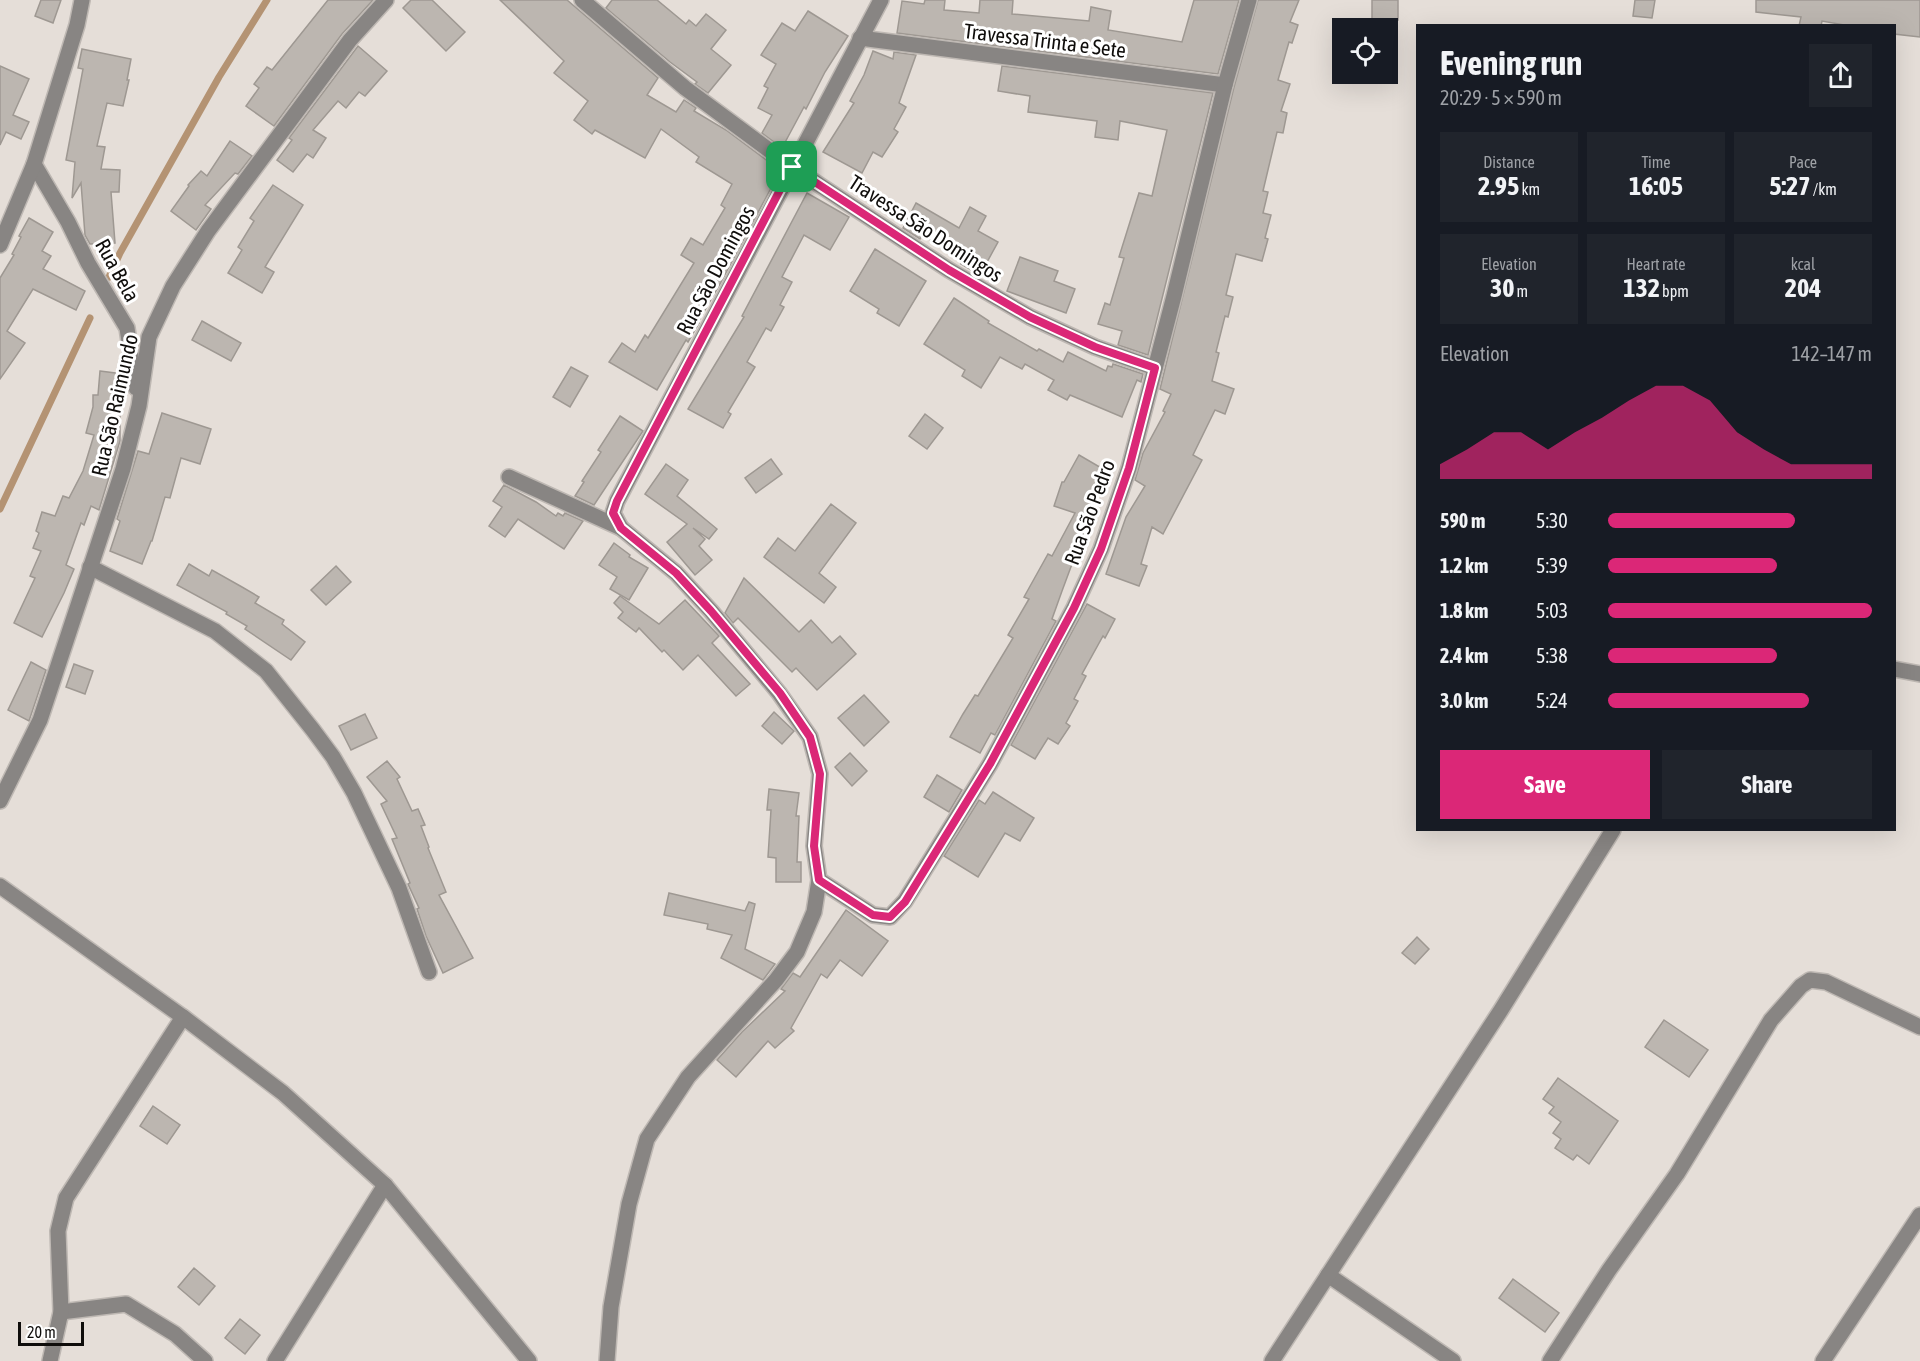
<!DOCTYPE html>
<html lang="en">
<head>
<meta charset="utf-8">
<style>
  body { margin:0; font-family:"Asap Condensed",sans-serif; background:#20242c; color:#f1f3f6; height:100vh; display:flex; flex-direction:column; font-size:22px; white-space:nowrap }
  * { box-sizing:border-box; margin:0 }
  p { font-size:20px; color:#9ea1a6 }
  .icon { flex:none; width:33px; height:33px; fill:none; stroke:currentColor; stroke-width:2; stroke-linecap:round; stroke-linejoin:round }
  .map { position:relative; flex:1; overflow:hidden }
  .side { position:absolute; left:1416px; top:24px; width:480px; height:807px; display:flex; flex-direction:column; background:#171b24; border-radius:0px; box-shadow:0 6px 24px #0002 }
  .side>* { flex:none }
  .controls { position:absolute; left:1332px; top:18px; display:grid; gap:12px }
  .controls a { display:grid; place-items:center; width:66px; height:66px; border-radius:0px; background:#171b24; box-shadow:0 6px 24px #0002; font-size:30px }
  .scale { position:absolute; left:18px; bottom:15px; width:66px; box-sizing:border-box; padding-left:6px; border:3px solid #0f0d0b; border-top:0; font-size:16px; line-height:21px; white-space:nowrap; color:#0f0d0b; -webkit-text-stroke:4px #fff; paint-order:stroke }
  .pin { position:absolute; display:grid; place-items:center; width:51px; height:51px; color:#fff; margin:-26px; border-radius:12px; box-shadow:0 3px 9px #0006 }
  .round { display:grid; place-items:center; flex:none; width:63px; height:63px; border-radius:0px; background:#20242c }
  .headline { display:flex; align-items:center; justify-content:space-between; height:102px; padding:0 24px }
  h1 { font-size:33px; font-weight:700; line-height:45px }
  .stats { display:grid; grid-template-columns:repeat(3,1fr); gap:9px; height:102px; padding:6px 24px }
  .stats div { display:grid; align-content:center; border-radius:0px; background:#20242c; text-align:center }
  .stats b { font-size:26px; font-weight:700 }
  .stats small { font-size:16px; font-weight:400 }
  .stats p { font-size:16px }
  .chart { height:168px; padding:12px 24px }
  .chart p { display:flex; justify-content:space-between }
  .chart svg { width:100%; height:108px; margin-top:6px; fill:#db2777; opacity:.7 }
  .primary-button { display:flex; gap:12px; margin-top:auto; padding:12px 24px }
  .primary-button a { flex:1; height:69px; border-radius:0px; background:#db2777; color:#fff; font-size:24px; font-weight:700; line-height:69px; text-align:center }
  .primary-button a+a { background:#20242c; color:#f1f3f6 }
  ul { padding:0 24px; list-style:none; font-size:20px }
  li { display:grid; grid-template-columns:96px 72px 1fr; align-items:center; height:45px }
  li i { height:15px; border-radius:8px; background:#db2777 }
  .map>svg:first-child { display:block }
</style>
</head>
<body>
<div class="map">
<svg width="1920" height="1361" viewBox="0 0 1920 1361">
  <rect width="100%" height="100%" fill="#e5ded8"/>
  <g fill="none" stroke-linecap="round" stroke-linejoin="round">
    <g stroke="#b49373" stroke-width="7">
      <path d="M 109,277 L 120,253 L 219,77 L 267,0"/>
      <path d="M 0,509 L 90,318"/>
    </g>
  </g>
  <g fill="#bcb6b0" stroke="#9e9892" stroke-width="1.5">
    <path d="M 41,0 L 61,0 L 53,23 L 35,16 Z"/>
    <path d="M 328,0 L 373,0 L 342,34 L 274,126 L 246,106 L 259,88 L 254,84 L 267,67 L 272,70 Z"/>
    <path d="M 411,0 L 432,0 L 465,32 L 446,51 L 403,8 Z"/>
    <path d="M 500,0 L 567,0 L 658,78 L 647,95 L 676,112 L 684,100 L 696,108 L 694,111 L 726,130 L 773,165 L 771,168 L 779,173 L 720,284 L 698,322 L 699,323 L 688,342 L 686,340 L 657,390 L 609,362 L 622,343 L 635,352 L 645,335 L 648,338 L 694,263 L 681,255 L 691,238 L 703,245 L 725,208 L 721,205 L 732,184 L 696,162 L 699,157 L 661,129 L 645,158 L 595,130 L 592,134 L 574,120 L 588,101 L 554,73 L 564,61 Z"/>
    <path d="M 612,0 L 657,0 L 686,24 L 689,20 L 696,26 L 706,14 L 726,30 L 711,49 L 731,65 L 708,93 L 695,84 L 697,82 L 670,62 L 606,8 Z"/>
    <path d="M 925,0 L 945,0 L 944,10 L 979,13 L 980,0 L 1013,0 L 1012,14 L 1089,21 L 1091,7 L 1111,11 L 1108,30 L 1182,42 L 1194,0 L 1239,0 L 1218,74 L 897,33 L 902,1 L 924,4 Z"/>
    <path d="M 1258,0 L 1299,0 L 1290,22 L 1298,25 L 1292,43 L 1289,42 L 1278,80 L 1290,84 L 1281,111 L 1287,113 L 1283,133 L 1277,132 L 1263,191 L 1268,192 L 1263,213 L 1271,215 L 1265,238 L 1268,239 L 1262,261 L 1236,254 L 1226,295 L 1233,297 L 1228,317 L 1225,316 L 1216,352 L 1219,353 L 1212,381 L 1234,389 L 1225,414 L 1215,410 L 1193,455 L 1202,460 L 1163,534 L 1152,527 L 1141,564 L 1147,566 L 1139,586 L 1106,574 L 1126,517 L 1145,486 L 1135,480 L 1143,453 L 1165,412 L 1163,411 L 1171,394 L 1160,389 L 1234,87 Z"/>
    <path d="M 1372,0 L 1398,0 L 1398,20 L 1389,20 L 1389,28 L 1372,28 Z"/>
    <path d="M 1635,0 L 1655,0 L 1652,18 L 1633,16 Z"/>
    <path d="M 1756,0 L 1920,0 L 1920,37 L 1894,34 L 1894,26 L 1850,26 L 1822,21 L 1821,26 L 1799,26 L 1801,17 L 1756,12 Z"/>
    <path d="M 808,11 L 848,36 L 825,72 L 806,109 L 804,107 L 782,148 L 762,133 L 772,115 L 758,108 L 768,88 L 764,86 L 776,64 L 761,55 L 782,23 L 795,31 Z"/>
    <path d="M 358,46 L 387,71 L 365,96 L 359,92 L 346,108 L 338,101 L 313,130 L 326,138 L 313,158 L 307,154 L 293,172 L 277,160 L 292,140 L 289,138 Z"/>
    <path d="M 82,49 L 131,59 L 127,80 L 129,80 L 123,106 L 107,103 L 97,146 L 105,147 L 101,169 L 120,170 L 119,192 L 111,192 L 115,243 L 90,244 L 85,235 L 81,183 L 72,198 L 75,162 L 66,160 L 83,69 L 78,68 Z"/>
    <path d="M 873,51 L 893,59 L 894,52 L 916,55 L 899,103 L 906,107 L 894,129 L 898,132 L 882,157 L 873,152 L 862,173 L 823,152 L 854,103 L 850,101 L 864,75 Z"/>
    <path d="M 0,66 L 29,79 L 13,115 L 29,122 L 21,139 L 6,132 L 0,145 Z"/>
    <path d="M 1002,66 L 1213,93 L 1148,355 L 1118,345 L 1122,331 L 1098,324 L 1105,303 L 1110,305 L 1124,258 L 1119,257 L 1139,193 L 1152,196 L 1167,130 L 1120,121 L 1118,140 L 1095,137 L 1097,121 L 1028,112 L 1030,96 L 998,91 Z"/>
    <path d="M 230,141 L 252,156 L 238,174 L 235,173 L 205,205 L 211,209 L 196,230 L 171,211 L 189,186 L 188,185 L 201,171 L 207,176 Z"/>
    <path d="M 273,185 L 303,205 L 265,267 L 274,272 L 262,293 L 228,273 L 242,250 L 238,247 L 254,221 L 250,218 Z"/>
    <path d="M 807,193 L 849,217 L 830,250 L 804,235 L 782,277 L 792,282 L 780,305 L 784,307 L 771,331 L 766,328 L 747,362 L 755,367 L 728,412 L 731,414 L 723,428 L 688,409 L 744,317 L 742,316 Z"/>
    <path d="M 916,203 L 959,228 L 970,207 L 986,216 L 978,231 L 998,242 L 980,275 L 961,264 L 964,259 L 922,235 L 920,239 L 903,228 Z"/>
    <path d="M 29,218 L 53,232 L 42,251 L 51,256 L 43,269 L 85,291 L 76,310 L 33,289 L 7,331 L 25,343 L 0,379 L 0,278 L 14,255 L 12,254 L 21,237 L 19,236 Z"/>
    <path d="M 875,249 L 926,281 L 899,326 L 877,313 L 879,309 L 850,291 Z"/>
    <path d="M 1020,257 L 1058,271 L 1054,281 L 1075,289 L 1066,313 L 1007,291 Z"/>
    <path d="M 954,298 L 989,321 L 988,323 L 1037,351 L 1039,349 L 1063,362 L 1068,352 L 1106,371 L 1108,366 L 1112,367 L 1113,364 L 1143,374 L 1141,382 L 1137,380 L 1122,417 L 1070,395 L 1067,400 L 1048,390 L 1054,380 L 1025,364 L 1022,369 L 1000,357 L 981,388 L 962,376 L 965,370 L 924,344 Z"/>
    <path d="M 202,321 L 241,343 L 231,361 L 192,340 Z"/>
    <path d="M 571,367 L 588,376 L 570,407 L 553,397 Z"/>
    <path d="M 100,371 L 123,374 L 120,395 L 120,441 L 99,510 L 91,506 L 84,525 L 81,523 L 66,565 L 74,569 L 64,593 L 42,637 L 14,623 L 35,578 L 30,576 L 41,551 L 33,548 L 39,533 L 36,531 L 42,512 L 55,516 L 63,496 L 69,498 L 83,471 L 94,435 L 86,433 L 93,407 L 93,395 L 98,395 Z"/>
    <path d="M 162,413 L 211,429 L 200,464 L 181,458 L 170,498 L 165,497 L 152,541 L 151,541 L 142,564 L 110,551 L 120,521 L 117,519 L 138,451 L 149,454 Z"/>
    <path d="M 925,414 L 943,428 L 927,449 L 909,436 Z"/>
    <path d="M 620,416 L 643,431 L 594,505 L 575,496 L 584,482 L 582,481 L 601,452 L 598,450 Z"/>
    <path d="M 1079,455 L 1110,473 L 1098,494 L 1062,591 L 1052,619 L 1056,621 L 995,735 L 991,733 L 980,753 L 950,737 L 963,714 L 975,695 L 978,696 L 1013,638 L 1008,635 L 1029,599 L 1024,597 L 1048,554 L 1052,556 L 1075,513 L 1054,506 L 1062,482 L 1064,482 Z"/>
    <path d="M 771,459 L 782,474 L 756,493 L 745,478 Z"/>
    <path d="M 666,464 L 688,480 L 677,496 L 717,529 L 709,539 L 693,528 L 705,539 L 699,546 L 712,560 L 695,575 L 667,542 L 687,524 L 645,494 Z"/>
    <path d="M 504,485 L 536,502 L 556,516 L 558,513 L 563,516 L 565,513 L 583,521 L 564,549 L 518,519 L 505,537 L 489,526 L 502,507 L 493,501 Z"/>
    <path d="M 831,504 L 856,523 L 819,573 L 836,587 L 824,603 L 764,557 L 778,538 L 795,551 Z"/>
    <path d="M 614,543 L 630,555 L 629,557 L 648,568 L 629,600 L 610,589 L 617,577 L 599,565 Z"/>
    <path d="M 189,564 L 209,576 L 212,570 L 242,587 L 259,597 L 255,603 L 284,620 L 282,624 L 305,642 L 291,660 L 245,629 L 247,626 L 226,614 L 227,612 L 177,585 Z"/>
    <path d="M 336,566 L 351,582 L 326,605 L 311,590 Z"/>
    <path d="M 744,578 L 799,632 L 811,620 L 832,643 L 840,636 L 856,654 L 817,690 L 796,668 L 792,672 L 738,618 L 733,623 L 725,613 Z"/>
    <path d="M 620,596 L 659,624 L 685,600 L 719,636 L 712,643 L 750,684 L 736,696 L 698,655 L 683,670 L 664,650 L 662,652 L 639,628 L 636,632 L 618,618 L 623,612 L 614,603 Z"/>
    <path d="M 1087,604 L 1115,619 L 1105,638 L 1103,636 L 1082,674 L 1086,676 L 1074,699 L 1078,701 L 1066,723 L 1070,726 L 1058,744 L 1048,738 L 1035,759 L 1011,745 Z"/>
    <path d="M 31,662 L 46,670 L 29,721 L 8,710 Z"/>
    <path d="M 74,664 L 93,671 L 85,694 L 66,687 Z"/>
    <path d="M 864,695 L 889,722 L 864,746 L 838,718 Z"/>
    <path d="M 774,712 L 794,731 L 782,744 L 762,726 Z"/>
    <path d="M 365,714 L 377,738 L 351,750 L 339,726 Z"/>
    <path d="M 850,753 L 867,771 L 852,786 L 835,767 Z"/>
    <path d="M 387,761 L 400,777 L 397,779 L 412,811 L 418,809 L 425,825 L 421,826 L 429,847 L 428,848 L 446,892 L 439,895 L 473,958 L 443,973 L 426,936 L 417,909 L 419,908 L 408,884 L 410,883 L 392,839 L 397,838 L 381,804 L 387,801 L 367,777 Z"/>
    <path d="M 937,775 L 962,790 L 949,812 L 924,797 Z"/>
    <path d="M 769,789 L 799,793 L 796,816 L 799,816 L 797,862 L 801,862 L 801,882 L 776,882 L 776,858 L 768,857 L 771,810 L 767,810 Z"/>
    <path d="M 993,792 L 1034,818 L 1020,841 L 1005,833 L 978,877 L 944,856 L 979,800 L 985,804 Z"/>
    <path d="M 669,893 L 745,911 L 749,902 L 755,904 L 745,949 L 775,964 L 763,980 L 721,958 L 732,935 L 707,929 L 708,924 L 664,915 Z"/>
    <path d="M 846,910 L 888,941 L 862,976 L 840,960 L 827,978 L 821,974 L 791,1028 L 794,1031 L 775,1048 L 768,1041 L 736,1077 L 717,1060 L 742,1032 L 785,991 L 781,989 L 793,973 L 800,977 Z"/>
    <path d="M 1417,937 L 1429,949 L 1415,964 L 1402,953 Z"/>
    <path d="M 1664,1020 L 1708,1050 L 1689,1077 L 1645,1047 Z"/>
    <path d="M 1558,1078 L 1618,1121 L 1589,1164 L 1577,1155 L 1573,1160 L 1555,1148 L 1561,1139 L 1553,1133 L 1561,1122 L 1549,1113 L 1554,1107 L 1543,1099 Z"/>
    <path d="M 153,1106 L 180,1125 L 167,1144 L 140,1126 Z"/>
    <path d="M 194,1268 L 215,1286 L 199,1305 L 178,1287 Z"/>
    <path d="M 1513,1279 L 1559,1313 L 1545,1332 L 1499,1298 Z"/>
    <path d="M 240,1319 L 260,1335 L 245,1354 L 225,1338 Z"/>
  </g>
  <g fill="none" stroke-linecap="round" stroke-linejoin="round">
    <defs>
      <g id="minor">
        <path d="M 582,0 L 685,88 L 792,167 L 949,270 L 1030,317 L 1095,347 L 1155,368"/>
        <path d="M 860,38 L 1225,85"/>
        <path d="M 34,164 L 68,222 L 88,263 L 127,328 L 136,388"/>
        <path d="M 0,245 L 34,164 L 77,25 L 82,0"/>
        <path d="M 509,477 L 621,528 L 676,573 L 711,611 L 779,693 L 810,737 L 820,774 L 814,846 L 819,880 L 814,912 L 797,952 L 776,980 L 688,1077 L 647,1139 L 629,1204 L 611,1307 L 607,1361"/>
        <path d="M 621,528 L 613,513 L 617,501 L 881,0"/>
        <path d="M 90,567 L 215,631 L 266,671 L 313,730 L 333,757 L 354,793 L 399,888 L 429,972"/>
        <path d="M 1894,669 L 1920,674"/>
        <path d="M 0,801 L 40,720 L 123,469 L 139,406 L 149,337 L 173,286 L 208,231 L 350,40 L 386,0"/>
        <path d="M 819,880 L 873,915 L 890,917 L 905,901 L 990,764 L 1074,608 L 1101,549 L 1129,468 L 1174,296 L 1225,85 L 1249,0"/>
        <path d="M 0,886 L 183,1017 L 283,1093 L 385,1185 L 529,1361"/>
        <path d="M 1328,1275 L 1453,1361"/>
        <path d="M 61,1312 L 126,1304 L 175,1334 L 205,1361"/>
        <path d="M 50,1361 L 61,1312 L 58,1231 L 66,1198 L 183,1017"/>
        <path d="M 275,1361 L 385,1185"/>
        <path d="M 1272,1361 L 1501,1010 L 1613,830"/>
        <path d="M 1550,1361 L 1609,1270 L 1677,1174 L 1771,1020 L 1801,986 L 1810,980 L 1826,982 L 1920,1027"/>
        <path d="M 1823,1361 L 1920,1215"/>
      </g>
    </defs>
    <use href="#minor" stroke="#beb8b3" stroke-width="18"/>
    <use href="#minor" stroke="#888583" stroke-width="15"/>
  </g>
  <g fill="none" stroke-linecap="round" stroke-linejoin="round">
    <defs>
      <path id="route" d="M 792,167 L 949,270 L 1030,317 L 1095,347 L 1155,368 L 1129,468 L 1101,549 L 1074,608 L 990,764 L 905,902 L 890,917 L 873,915 L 819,880 L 814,846 L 820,774 L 810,737 L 780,693 L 711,611 L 676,573 L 621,528 L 613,513 L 617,501 Z"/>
    </defs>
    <use href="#route" stroke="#fff" stroke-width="12"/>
    <use href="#route" stroke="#db2777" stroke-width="8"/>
  </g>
  <g text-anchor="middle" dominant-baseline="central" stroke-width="6" stroke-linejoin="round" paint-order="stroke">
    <g font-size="21" fill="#0f0d0b" stroke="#fff">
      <text transform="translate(1045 40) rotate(7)">Travessa Trinta e Sete</text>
      <text transform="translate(926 228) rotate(33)">Travessa São Domingos</text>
      <text transform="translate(118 270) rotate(61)">Rua Bela</text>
      <text transform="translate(715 270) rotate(-62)">Rua São Domingos</text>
      <text transform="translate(114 405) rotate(-77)">Rua São Raimundo</text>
      <text transform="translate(1089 512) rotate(-70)">Rua São Pedro</text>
    </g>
  </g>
</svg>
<div class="controls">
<a><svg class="icon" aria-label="locate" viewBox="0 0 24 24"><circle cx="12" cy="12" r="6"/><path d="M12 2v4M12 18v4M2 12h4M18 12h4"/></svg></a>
</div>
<div class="scale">20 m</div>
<div class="pin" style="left:792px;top:167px;background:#1e9e55"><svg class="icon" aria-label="arrive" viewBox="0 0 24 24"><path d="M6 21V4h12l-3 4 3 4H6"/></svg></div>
<section class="side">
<div class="headline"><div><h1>Evening run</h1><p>20:29 · 5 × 590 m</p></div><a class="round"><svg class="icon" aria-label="share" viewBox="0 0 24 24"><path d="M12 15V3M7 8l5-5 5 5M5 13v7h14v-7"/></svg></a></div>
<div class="stats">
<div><p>Distance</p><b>2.95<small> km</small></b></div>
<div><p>Time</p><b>16:05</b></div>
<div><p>Pace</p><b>5:27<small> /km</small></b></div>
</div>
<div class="stats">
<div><p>Elevation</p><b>30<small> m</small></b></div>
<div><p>Heart rate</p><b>132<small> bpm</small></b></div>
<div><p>kcal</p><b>204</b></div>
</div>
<div class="chart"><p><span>Elevation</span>142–147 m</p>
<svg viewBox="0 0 160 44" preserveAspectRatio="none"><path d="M0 44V38L10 32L20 25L30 25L40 32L50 25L60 19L70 12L80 6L90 6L100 12L110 25L120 32L130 38L140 38L150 38L160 38V44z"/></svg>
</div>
<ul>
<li><b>590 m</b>5:30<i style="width:71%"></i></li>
<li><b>1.2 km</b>5:39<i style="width:64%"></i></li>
<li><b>1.8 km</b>5:03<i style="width:100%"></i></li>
<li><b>2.4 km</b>5:38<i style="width:64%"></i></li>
<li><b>3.0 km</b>5:24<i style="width:76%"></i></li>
</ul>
<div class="primary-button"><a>Save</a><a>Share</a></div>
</section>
</div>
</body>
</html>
